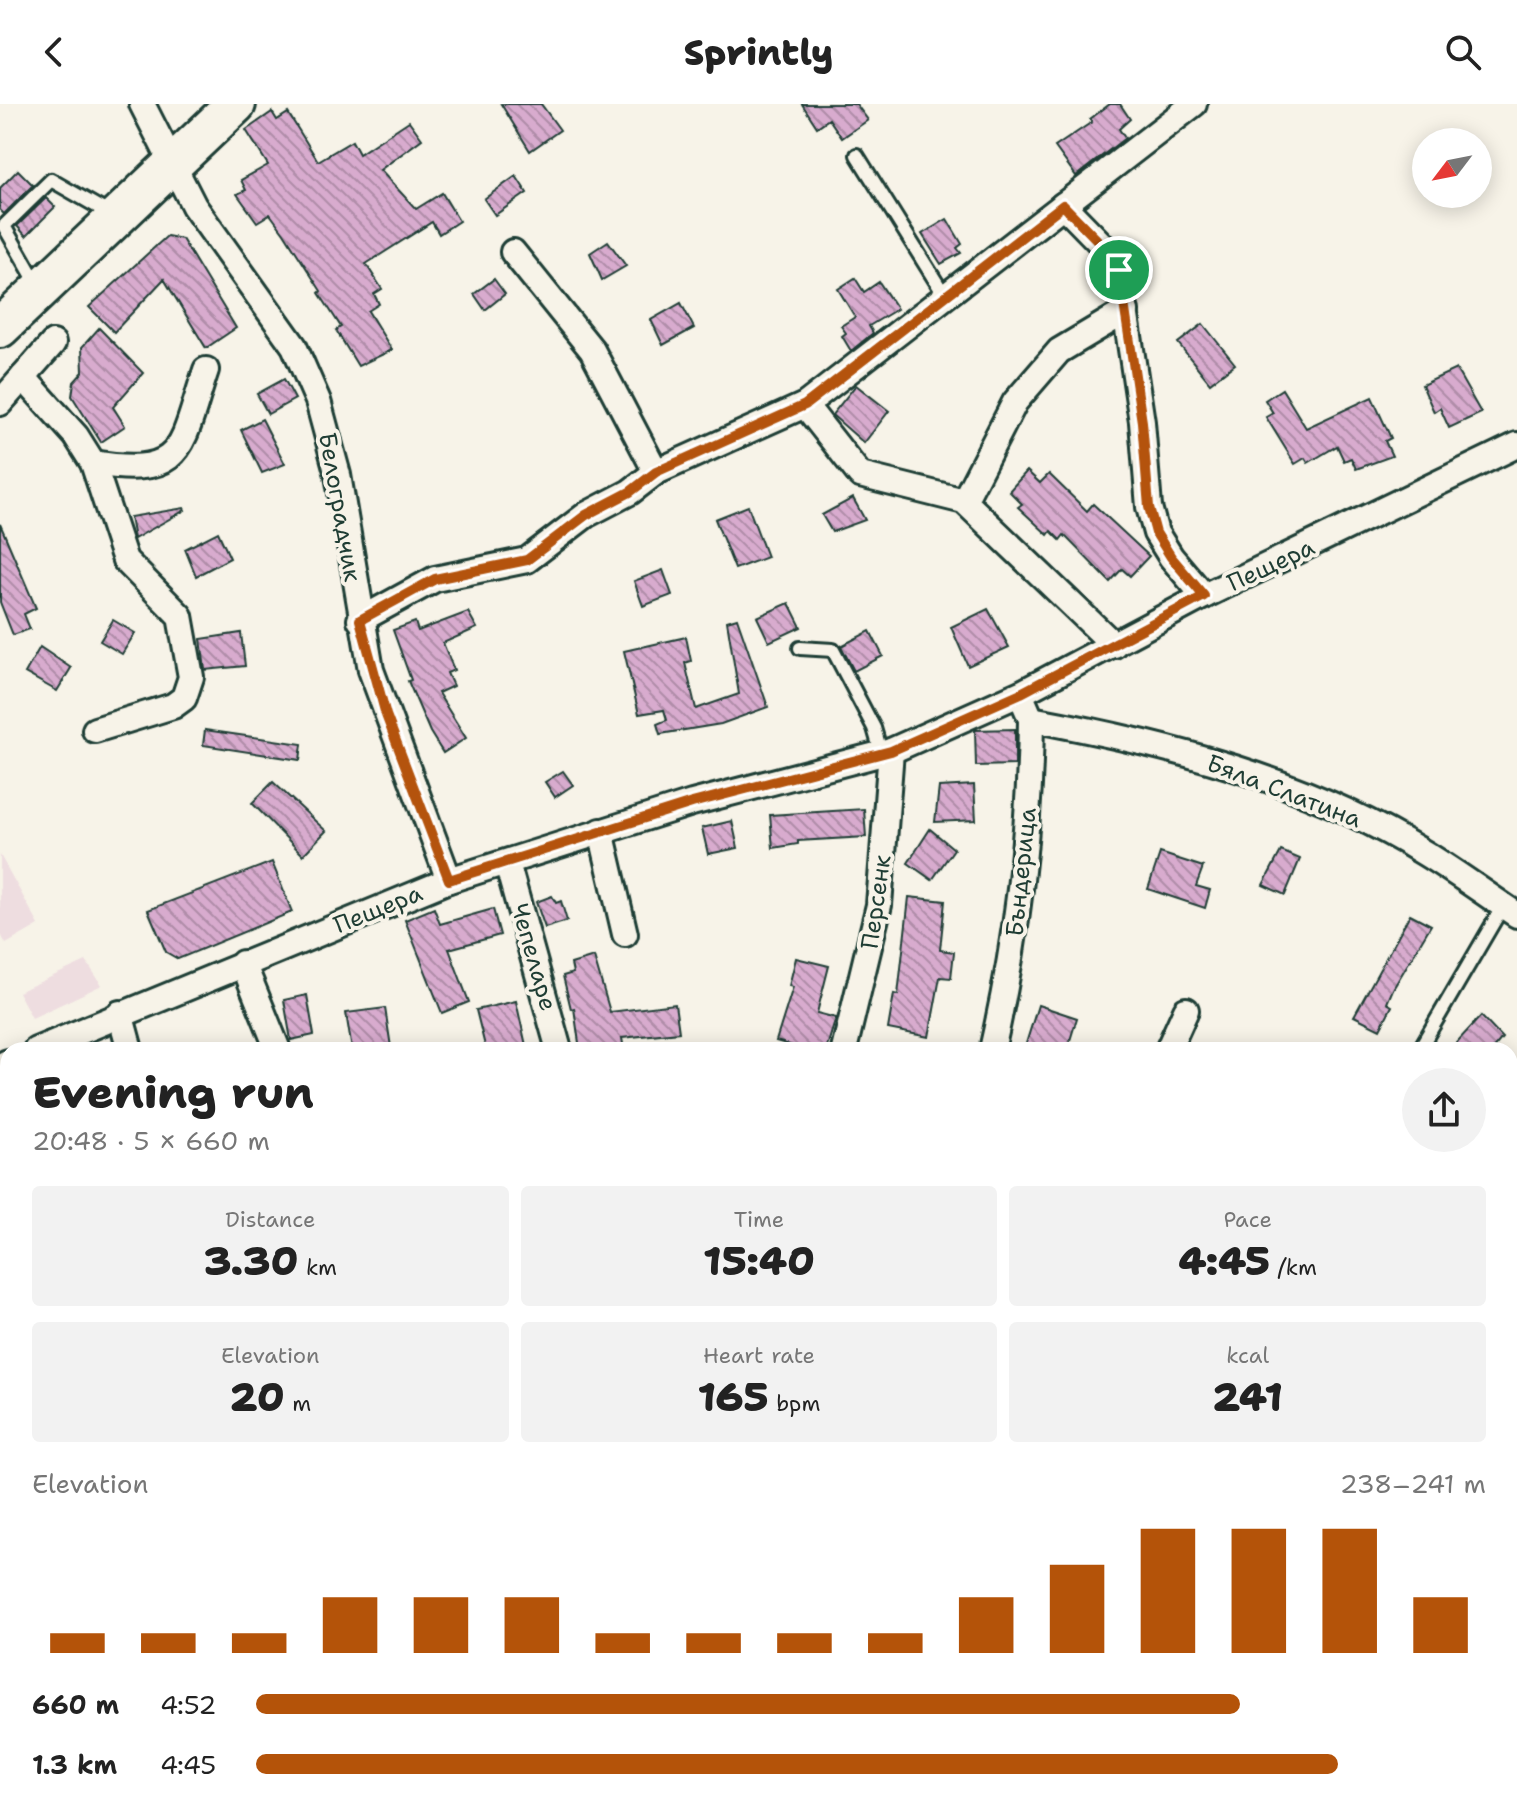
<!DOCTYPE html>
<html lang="en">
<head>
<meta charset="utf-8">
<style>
  body { margin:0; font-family:"Shantell Sans",sans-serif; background:#f2f2f2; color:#222; height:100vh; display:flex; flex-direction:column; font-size:30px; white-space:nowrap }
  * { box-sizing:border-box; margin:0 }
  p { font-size:26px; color:#767676 }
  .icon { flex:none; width:44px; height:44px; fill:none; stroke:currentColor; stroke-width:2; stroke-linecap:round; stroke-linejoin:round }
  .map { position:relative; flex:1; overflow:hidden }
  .details { position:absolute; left:0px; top:938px; width:1518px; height:770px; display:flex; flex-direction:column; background:#fff; border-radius:24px 24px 0 0; box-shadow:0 4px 20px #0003 }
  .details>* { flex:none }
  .needle { width:52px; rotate:238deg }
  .buttons { position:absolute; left:1412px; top:24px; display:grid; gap:16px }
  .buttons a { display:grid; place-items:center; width:80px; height:80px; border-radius:50%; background:#fff; box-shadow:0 4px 20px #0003; font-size:40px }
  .pin { position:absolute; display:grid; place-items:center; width:68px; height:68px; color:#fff; margin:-34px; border:4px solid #fff; border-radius:50%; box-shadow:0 2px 8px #0007 }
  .round { display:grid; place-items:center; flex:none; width:84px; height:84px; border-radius:42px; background:#f2f2f2 }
  .overview { display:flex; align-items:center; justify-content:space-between; height:136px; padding:0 32px }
  h1 { font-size:44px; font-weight:800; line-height:60px }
  .metrics { display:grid; grid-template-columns:repeat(3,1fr); gap:12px; height:136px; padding:8px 32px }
  .metrics div { display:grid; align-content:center; border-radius:8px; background:#f2f2f2; text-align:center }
  .metrics b { font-size:40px; font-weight:800 }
  .metrics small { font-size:22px; font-weight:400 }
  .metrics p { font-size:22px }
  .chart { height:224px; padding:16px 32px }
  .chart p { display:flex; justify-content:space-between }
  .chart svg { width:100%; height:144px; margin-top:8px; stroke:#b45309; stroke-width:6 }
  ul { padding:0 32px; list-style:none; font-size:26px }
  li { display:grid; grid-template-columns:128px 96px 1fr; align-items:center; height:60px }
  li i { height:20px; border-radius:10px; background:#b45309 }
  header { display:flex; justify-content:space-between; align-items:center; height:104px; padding:0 32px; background:#fff; font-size:36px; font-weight:800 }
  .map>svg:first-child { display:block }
</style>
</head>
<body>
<header><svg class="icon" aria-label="back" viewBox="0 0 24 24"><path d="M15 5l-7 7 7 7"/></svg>Sprintly<svg class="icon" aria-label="search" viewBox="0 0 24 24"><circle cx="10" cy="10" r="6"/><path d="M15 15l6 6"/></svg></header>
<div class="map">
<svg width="1517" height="1707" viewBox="0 0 1517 1707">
  <defs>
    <pattern id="building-back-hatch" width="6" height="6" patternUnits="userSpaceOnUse" patternTransform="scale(2)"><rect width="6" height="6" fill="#d8abce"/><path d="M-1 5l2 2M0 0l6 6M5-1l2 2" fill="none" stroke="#af8ca8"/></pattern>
  </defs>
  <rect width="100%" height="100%" fill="#f7f3e8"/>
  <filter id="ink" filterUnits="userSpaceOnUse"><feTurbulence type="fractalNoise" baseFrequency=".0125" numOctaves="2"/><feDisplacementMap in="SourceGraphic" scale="16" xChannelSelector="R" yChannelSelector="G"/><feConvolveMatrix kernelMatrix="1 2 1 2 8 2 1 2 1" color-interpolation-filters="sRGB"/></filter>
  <g filter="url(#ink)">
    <g fill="#eedde0">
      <path d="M 0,751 L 39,821 L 6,840 L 0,829 Z"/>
      <path d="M 86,857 L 102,881 L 32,914 L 18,888 Z"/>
    </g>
    <g fill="url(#building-back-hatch)" stroke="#1f3d34" stroke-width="2">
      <path d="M 501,0 L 541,0 L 560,26 L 530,47 Z"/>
      <path d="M 802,0 L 856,0 L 868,16 L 842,34 L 829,15 L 817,23 Z"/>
      <path d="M 1110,0 L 1120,0 L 1130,15 L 1119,25 L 1125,34 L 1076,72 L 1055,43 L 1092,18 L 1090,15 Z"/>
      <path d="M 272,8 L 277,16 L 288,9 L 318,57 L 352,37 L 359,50 L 409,17 L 422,35 L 380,66 L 416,105 L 442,89 L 459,117 L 439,130 L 432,118 L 366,160 L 382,185 L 374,190 L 379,200 L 368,207 L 392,246 L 358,262 L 336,226 L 341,223 L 319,189 L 321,187 L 284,129 L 270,110 L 257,118 L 237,90 L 246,86 L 241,76 L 268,61 L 246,26 Z"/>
      <path d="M 18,66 L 33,81 L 4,110 L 0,106 L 0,84 Z"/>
      <path d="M 516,72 L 527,89 L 495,111 L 484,95 Z"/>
      <path d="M 46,94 L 55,103 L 26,132 L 17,122 Z"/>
      <path d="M 947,115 L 962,140 L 957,144 L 961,149 L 941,160 L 922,130 Z"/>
      <path d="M 167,132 L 182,135 L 236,224 L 206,244 L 164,175 L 114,228 L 89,203 Z"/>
      <path d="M 608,137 L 626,162 L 602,176 L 590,149 Z"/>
      <path d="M 855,174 L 864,188 L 879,178 L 897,205 L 869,222 L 873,229 L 851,247 L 842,232 L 846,229 L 841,222 L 855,213 L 838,185 Z"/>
      <path d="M 494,175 L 505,190 L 485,206 L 474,190 Z"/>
      <path d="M 681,199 L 694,224 L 663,241 L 651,216 Z"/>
      <path d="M 1203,220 L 1235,260 L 1210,279 L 1178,239 Z"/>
      <path d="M 99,224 L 143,269 L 113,303 L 125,322 L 101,338 L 72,292 L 74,278 L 83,268 L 82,243 Z"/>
      <path d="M 1456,265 L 1481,309 L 1449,324 L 1440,304 L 1434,308 L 1422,281 Z"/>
      <path d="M 284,275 L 295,295 L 268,310 L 257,290 Z"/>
      <path d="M 856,281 L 889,307 L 864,339 L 832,311 Z"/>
      <path d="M 1282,285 L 1306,324 L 1372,293 L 1391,334 L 1385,337 L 1392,352 L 1356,365 L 1351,354 L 1344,357 L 1337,342 L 1308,359 L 1305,354 L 1295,360 L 1266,313 L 1273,309 L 1265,296 Z"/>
      <path d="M 262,315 L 285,360 L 262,369 L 241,326 Z"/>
      <path d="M 1027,367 L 1040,379 L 1049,370 L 1087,407 L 1093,400 L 1149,452 L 1130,472 L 1122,465 L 1110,478 L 1064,431 L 1060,436 L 1051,427 L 1048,431 L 1018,403 L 1022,400 L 1009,387 Z"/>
      <path d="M 853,394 L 865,416 L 832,428 L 822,411 Z"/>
      <path d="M 748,402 L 767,453 L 735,465 L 715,415 Z"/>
      <path d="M 184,404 L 185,406 L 134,435 L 130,413 Z"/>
      <path d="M 0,420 L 36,504 L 24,510 L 30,525 L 13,531 L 0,498 Z"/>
      <path d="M 218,428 L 230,454 L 196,472 L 185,445 Z"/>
      <path d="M 663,466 L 672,491 L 643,502 L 634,477 Z"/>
      <path d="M 789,499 L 801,523 L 769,538 L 757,513 Z"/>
      <path d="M 988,505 L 1009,543 L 968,562 L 951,523 Z"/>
      <path d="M 468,508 L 477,524 L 443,539 L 454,566 L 447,569 L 453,582 L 438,589 L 466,634 L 443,649 L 430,628 L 408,577 L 411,576 L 393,526 L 415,518 L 418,527 Z"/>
      <path d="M 737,514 L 768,603 L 721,620 L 660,630 L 657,620 L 667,616 L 664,606 L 639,610 L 624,547 L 686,533 L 691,557 L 685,559 L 696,605 L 739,590 L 727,517 Z"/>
      <path d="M 113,516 L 135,529 L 122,550 L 100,537 Z"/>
      <path d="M 870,527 L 883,552 L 854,567 L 841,542 Z"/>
      <path d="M 241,529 L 245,562 L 205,566 L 201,535 Z"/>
      <path d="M 40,543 L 71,564 L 57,587 L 25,569 Z"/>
      <path d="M 1015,625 L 1015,661 L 976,662 L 975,626 Z"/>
      <path d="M 205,626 L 302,640 L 300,656 L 203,641 Z"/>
      <path d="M 563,667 L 573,681 L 555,693 L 545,678 Z"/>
      <path d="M 273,678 L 326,727 L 303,751 L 252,699 Z"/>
      <path d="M 974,681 L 976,716 L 935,718 L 939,683 Z"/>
      <path d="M 864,705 L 866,733 L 798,737 L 798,740 L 773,744 L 770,711 Z"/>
      <path d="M 732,717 L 738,744 L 708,750 L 702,724 Z"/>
      <path d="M 930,725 L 954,745 L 932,776 L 908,759 Z"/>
      <path d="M 1281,747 L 1300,755 L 1285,791 L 1263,781 Z"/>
      <path d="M 1160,749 L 1203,763 L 1196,782 L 1210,786 L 1205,804 L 1148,785 Z"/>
      <path d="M 272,758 L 292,808 L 178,855 L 166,848 L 148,806 Z"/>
      <path d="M 552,792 L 556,799 L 561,797 L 567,817 L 545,824 L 536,798 Z"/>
      <path d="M 909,793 L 945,797 L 940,846 L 954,848 L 951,874 L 940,873 L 929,933 L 888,925 L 894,890 L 898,891 Z"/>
      <path d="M 434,804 L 440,820 L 493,805 L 500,831 L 449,845 L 469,898 L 442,909 L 405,816 Z"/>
      <path d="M 1410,810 L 1431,821 L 1393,885 L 1387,899 L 1392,902 L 1380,925 L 1354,912 Z"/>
      <path d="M 594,853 L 610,908 L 675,900 L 679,928 L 622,934 L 624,946 L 580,946 L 574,904 L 571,905 L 563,872 L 573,869 L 571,860 Z"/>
      <path d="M 796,854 L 829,862 L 817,909 L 836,914 L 826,946 L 807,946 L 776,937 L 793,883 L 789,882 Z"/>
      <path d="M 307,891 L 314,931 L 291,936 L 284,896 Z"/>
      <path d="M 516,897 L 527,946 L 486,946 L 476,906 Z"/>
      <path d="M 1038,901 L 1077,914 L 1067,946 L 1024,946 Z"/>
      <path d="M 385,904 L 391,943 L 352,946 L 346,909 Z"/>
      <path d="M 1481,912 L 1502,934 L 1492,946 L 1466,946 L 1456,939 Z"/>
    </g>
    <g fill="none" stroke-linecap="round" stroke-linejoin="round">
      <defs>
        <g id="service">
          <path d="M 857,51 L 945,192"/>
          <path d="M 39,183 L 4,122 L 51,76 L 112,111"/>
          <path d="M 800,544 L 833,546 L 874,624 L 881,648"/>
          <path d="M 1419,946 L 1503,802"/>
          <path d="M 96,1700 L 97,1707"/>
          <path d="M 161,1700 L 162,1707"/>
        </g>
        <g id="minor">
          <path d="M 142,0 L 194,102 L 294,242 L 318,297 L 338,371 L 371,566 L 449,776"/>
          <path d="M 1063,101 L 1105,144 L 1119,166 L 1142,318 L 1149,403 L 1156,429 L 1171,453 L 1204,492"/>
          <path d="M 513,148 L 592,246 L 656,368"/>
          <path d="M 23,273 L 76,332 L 93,359 L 125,456 L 180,512 L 191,573 L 184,594 L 173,602 L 95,626"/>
          <path d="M 0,299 L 53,239"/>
          <path d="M 805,301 L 860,371 L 964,397 L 1114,541"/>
          <path d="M 93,359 C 186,374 180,344 206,266"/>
          <path d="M 964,397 L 1015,298 L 1059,247 L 1126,207"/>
          <path d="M 360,516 L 435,475 L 527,456 L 586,411 L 630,388 L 656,368 L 805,301 L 1194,0"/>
          <path d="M 1031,615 C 1167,640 1307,676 1426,750 C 1457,769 1487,791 1517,811"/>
          <path d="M 601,727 L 625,830"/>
          <path d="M 507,759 L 559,946"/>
          <path d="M 243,859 L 278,946"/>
          <path d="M 120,909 L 130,946"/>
          <path d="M 36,946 L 449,776 L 692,699 L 891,647 L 1021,589 L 1204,492 L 1517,341"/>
          <path d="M 844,946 L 879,801 L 891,647"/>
          <path d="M 992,946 C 1017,836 1030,727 1031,615 L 1025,601"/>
          <path d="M 1168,946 L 1186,906"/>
          <path d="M 0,962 L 8,958"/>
          <path d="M 0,1197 L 8,1227"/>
          <path d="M 0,1291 L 8,1290"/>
          <path d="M 1510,1546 L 1517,1541"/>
          <path d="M 0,1650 L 8,1650"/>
          <path d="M 479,1700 L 479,1707"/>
          <path d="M 996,1700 L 1002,1707"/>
          <path d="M 322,1707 L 324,1700"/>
          <path d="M 708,1707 L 709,1700"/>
          <path d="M 1191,1707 L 1194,1700"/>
        </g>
        <path id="primary" d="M 0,224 L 236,0"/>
      </defs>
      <use href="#service" stroke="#1f3d34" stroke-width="18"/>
      <use href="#minor" stroke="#1f3d34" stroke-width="30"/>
      <use href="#primary" stroke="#1f3d34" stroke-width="44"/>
      <path stroke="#1f3d34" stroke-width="4" stroke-dasharray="2 6" stroke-linecap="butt" d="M 1510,1117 L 1517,1108"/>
      <use href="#service" stroke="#f7f3e8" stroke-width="12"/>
      <use href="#minor" stroke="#f7f3e8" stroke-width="24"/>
      <use href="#primary" stroke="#f7f3e8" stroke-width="38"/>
    </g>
  </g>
  <g fill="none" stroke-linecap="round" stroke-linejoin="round" filter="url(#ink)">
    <defs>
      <path id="route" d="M 1063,101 L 1105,144 L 1119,166 L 1142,318 L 1149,403 L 1156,429 L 1171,453 L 1204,492 L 1021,589 L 891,647 L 692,699 L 449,776 L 386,611 L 360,516 L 435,475 L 527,456 L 586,411 L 630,388 L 656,368 L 805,301 Z"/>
    </defs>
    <use href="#route" stroke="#fff" stroke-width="16"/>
    <use href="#route" stroke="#b45309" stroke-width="10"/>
  </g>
  <g text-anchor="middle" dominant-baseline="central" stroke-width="8" stroke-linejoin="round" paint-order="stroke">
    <g font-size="24" fill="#1f3d34" stroke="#f7f3e8">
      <text transform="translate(340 403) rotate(80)">Белоградчик</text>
      <text transform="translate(1271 461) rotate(-25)">Пещера</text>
      <text transform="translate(1284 687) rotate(21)">Бяла Слатина</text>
      <text transform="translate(1021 768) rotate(-84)">Бъндерица</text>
      <text transform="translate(876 798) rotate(-82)">Персенк</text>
      <text transform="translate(378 805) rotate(-22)">Пещера</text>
      <text transform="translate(534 853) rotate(74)">Чепеларе</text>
    </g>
  </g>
</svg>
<div class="buttons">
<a><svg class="needle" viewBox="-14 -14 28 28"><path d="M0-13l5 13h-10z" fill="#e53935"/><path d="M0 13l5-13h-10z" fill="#767676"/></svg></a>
</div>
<div class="pin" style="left:1119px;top:166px;background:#1e9e55"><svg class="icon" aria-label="arrive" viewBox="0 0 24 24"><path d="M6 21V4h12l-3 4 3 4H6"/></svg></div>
<section class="details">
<div class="overview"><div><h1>Evening run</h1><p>20:48 · 5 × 660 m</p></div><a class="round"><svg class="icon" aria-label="share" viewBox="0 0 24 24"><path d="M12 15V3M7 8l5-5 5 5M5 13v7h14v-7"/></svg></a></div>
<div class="metrics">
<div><p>Distance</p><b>3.30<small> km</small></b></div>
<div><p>Time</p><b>15:40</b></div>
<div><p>Pace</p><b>4:45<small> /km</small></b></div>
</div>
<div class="metrics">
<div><p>Elevation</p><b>20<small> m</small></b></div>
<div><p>Heart rate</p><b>165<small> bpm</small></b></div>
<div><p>kcal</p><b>241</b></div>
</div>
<div class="chart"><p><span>Elevation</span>238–241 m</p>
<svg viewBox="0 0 160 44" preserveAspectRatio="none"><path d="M5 44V38M15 44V38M25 44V38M35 44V27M45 44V27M55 44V27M65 44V38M75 44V38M85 44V38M95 44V38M105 44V27M115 44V17M125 44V6M135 44V6M145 44V6M155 44V27"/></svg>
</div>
<ul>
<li><b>660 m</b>4:52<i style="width:80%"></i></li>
<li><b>1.3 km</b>4:45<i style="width:88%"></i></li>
</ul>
</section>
</div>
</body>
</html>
